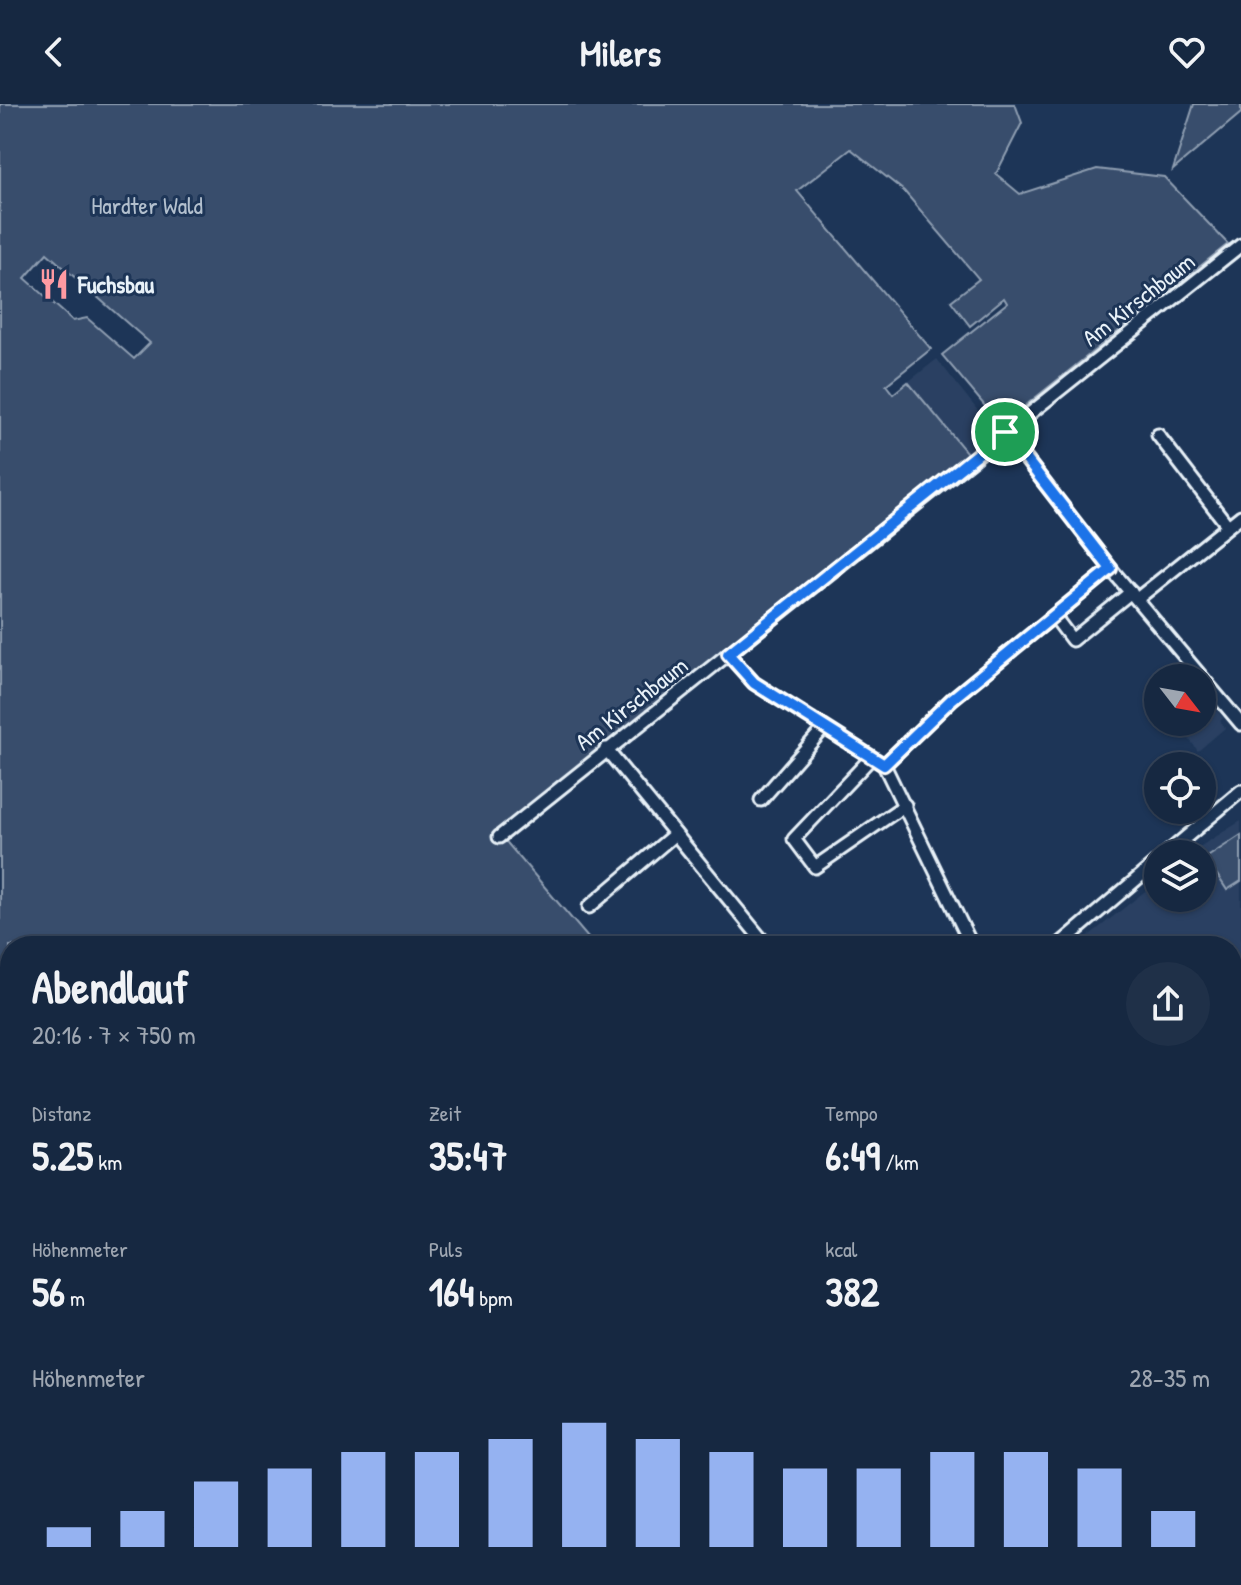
<!DOCTYPE html>
<html lang="de">
<head>
<meta charset="utf-8">
<style>
  body { margin:0; font-family:"Patrick Hand",sans-serif; background:#1f3048; color:#f1f3f6; height:100vh; display:flex; flex-direction:column; font-size:30px; white-space:nowrap }
  * { box-sizing:border-box; margin:0 }
  p { font-size:26px; color:#9ea6b1 }
  .icon { flex:none; width:44px; height:44px; fill:none; stroke:currentColor; stroke-width:2; stroke-linecap:round; stroke-linejoin:round }
  .map { position:relative; flex:1; overflow:hidden }
  .panel { position:absolute; left:0px; top:832px; width:1242px; height:650px; display:flex; flex-direction:column; background:#162841; border-radius:32px 32px 0 0; box-shadow:0 2px 6px #0004,0 0 0 2px #35445a }
  .panel>* { flex:none }
  .needle { width:52px; rotate:121deg }
  .buttons { position:absolute; left:1144px; top:560px; display:grid; gap:16px }
  .buttons a { display:grid; place-items:center; width:72px; height:72px; border-radius:50%; background:#162841; box-shadow:0 2px 6px #0004,0 0 0 2px #35445a; font-size:40px }
  .pin { position:absolute; display:grid; place-items:center; width:68px; height:68px; color:#fff; margin:-34px; border:4px solid #fff; border-radius:50%; box-shadow:0 2px 8px #0007 }
  .round { display:grid; place-items:center; flex:none; width:84px; height:84px; border-radius:42px; background:#1f3048 }
  .summary { display:flex; align-items:center; justify-content:space-between; height:136px; padding:0 32px }
  h1 { font-size:44px; font-weight:800; line-height:60px }
  .figures { display:grid; grid-template-columns:repeat(3,1fr); gap:12px; height:136px; padding:8px 32px }
  .figures div { display:grid; align-content:center }
  .figures b { font-size:40px; font-weight:800 }
  .figures small { font-size:22px; font-weight:400 }
  .figures p { font-size:22px }
  .chart { height:224px; padding:16px 32px }
  .chart p { display:flex; justify-content:space-between }
  .chart svg { width:100%; height:144px; margin-top:8px; stroke:#95b2f1; stroke-width:6 }
  header { display:flex; justify-content:space-between; align-items:center; height:104px; padding:0 32px; background:#162841; font-size:36px; font-weight:800 }
  .map>svg:first-child { display:block }
</style>
</head>
<body>
<header><svg class="icon" aria-label="back" viewBox="0 0 24 24"><path d="M15 5l-7 7 7 7"/></svg>Milers<svg class="icon" aria-label="heart" viewBox="0 0 24 24"><path d="M12 20l-8-8c-3-5 5-10 8-4 3-6 11-1 8 4z"/></svg></header>
<div class="map">
<svg width="1241" height="1481" viewBox="0 0 1241 1481">
  <rect width="100%" height="100%" fill="#1d3557"/>
  <filter id="ink" filterUnits="userSpaceOnUse"><feTurbulence type="fractalNoise" baseFrequency=".0125" numOctaves="2"/><feDisplacementMap in="SourceGraphic" scale="16" xChannelSelector="R" yChannelSelector="G"/><feConvolveMatrix kernelMatrix="1 2 1 2 8 2 1 2 1" color-interpolation-filters="sRGB"/></filter>
  <g filter="url(#ink)">
    <g fill="#2a4162">
      <path d="M 937,255 L 994,327 L 967,349 L 908,278 Z"/>
      <path d="M 1204,591 L 1223,614 L 1220,617 L 1225,624 L 1198,647 L 1187,632 L 1183,635 L 1176,626 L 1169,631 L 1158,618 L 1202,618 Z"/>
      <path d="M 1241,717 L 1241,1003 L 1232,1008 L 1232,842 L 1076,842 L 1158,777 L 1158,794 L 1202,794 L 1202,750 L 1188,750 Z"/>
    </g>
    <g fill="#374d6c" stroke="#909fb2" stroke-width="2" fill-rule="evenodd">
      <path d="M 0,0 L 1015,0 L 1022,19 L 996,70 L 1020,90 L 1097,65 L 1164,73 L 1228,140 L 1001,321 L 942,251 L 1007,199 L 1004,194 L 970,222 L 951,197 L 979,175 L 904,87 L 851,45 L 797,87 L 931,245 L 886,281 L 893,290 L 908,278 L 967,349 L 497,727 L 595,842 L 10,842 L 10,1472 L 75,1472 L 76,1481 L 0,1481 ZM 47,149 L 150,239 L 134,255 L 87,214 L 73,217 L 25,174 Z"/>
      <path d="M 1194,0 L 1241,0 L 1241,9 L 1173,66 Z"/>
      <path d="M 1241,731 L 1241,777 L 1227,786 L 1206,754 Z"/>
      <path d="M 147,1472 L 358,1472 L 348,1481 L 148,1481 Z"/>
    </g>
    <g fill="none" stroke-linecap="round" stroke-linejoin="round">
      <defs>
        <g id="street">
          <path d="M 1005,328 L 1111,465 L 1241,620"/>
          <path d="M 1158,331 L 1228,422"/>
          <path d="M 1137,495 L 1241,412"/>
          <path d="M 1054,512 L 1072,536 L 1131,488"/>
          <path d="M 728,550 L 754,579 L 884,661 L 972,842"/>
          <path d="M 606,645 L 767,842"/>
          <path d="M 871,654 L 794,735 L 815,763 L 905,701"/>
          <path d="M 884,661 L 952,595 L 1111,465"/>
          <path d="M 761,696 L 823,625"/>
          <path d="M 499,733 L 1241,141"/>
          <path d="M 1166,750 L 1241,687"/>
          <path d="M 589,803 L 675,730"/>
          <path d="M 1058,842 L 1158,757"/>
          <path d="M 356,1481 L 366,1472"/>
          <path d="M 671,1481 L 680,1472"/>
        </g>
        <g id="secondary">
          <path d="M 1232,1073 L 1241,1068"/>
          <path d="M 0,1420 L 10,1419"/>
          <path d="M 590,1472 L 599,1481"/>
          <path d="M 878,1481 L 884,1472"/>
        </g>
      </defs>
      <use href="#street" stroke="#e8f1f8" stroke-width="17"/>
      <use href="#secondary" stroke="#e8f1f8" stroke-width="20"/>
      <use href="#street" stroke="#1d3557" stroke-width="11"/>
      <use href="#secondary" stroke="#1d3557" stroke-width="14"/>
    </g>
  </g>
  <g fill="none" stroke-linecap="round" stroke-linejoin="round" filter="url(#ink)">
    <defs>
      <path id="route" d="M 1005,328 L 1111,465 L 952,595 L 884,661 L 754,579 L 728,550 Z"/>
    </defs>
    <use href="#route" stroke="#fff" stroke-width="16"/>
    <use href="#route" stroke="#1a73e8" stroke-width="10"/>
  </g>
  <defs>
    <symbol id="restaurant-bare" viewBox="-9 -9 18 18"><path d="M-5-6h1v4h1v-4h1v4h1v-4h1v5L-1.5 .5V6h-2V.5L-5-1ZM5-6V6H3V1.5H1.5Q1.5-4 5-6Z" fill="#ff9aa2" stroke="#1d3557" stroke-width="2.5" paint-order="stroke"/></symbol>
  </defs>
  <g fill-rule="evenodd">
    <use href="#restaurant-bare" x="32" y="158" width="44" height="44"/>
  </g>
  <g text-anchor="middle" dominant-baseline="central" stroke-width="6" stroke-linejoin="round" paint-order="stroke">
    <g font-size="24" fill="#b3c0ce" stroke="#1d3557">
      <text x="147" y="101">Hardter Wald</text>
    </g>
    <g font-size="24" font-weight="bold" fill="#e8f1f8" stroke="#1d3557" text-anchor="start">
      <text x="78" y="180">Fuchsbau</text>
    </g>
    <g font-size="24" fill="#e8f1f8" stroke="#1d3557">
      <text transform="translate(1138 195) rotate(-38)">Am Kirschbaum</text>
      <text transform="translate(631 599) rotate(-38)">Am Kirschbaum</text>
    </g>
  </g>
</svg>
<div class="buttons">
<a><svg class="needle" viewBox="-14 -14 28 28"><path d="M0-13l5 13h-10z" fill="#e53935"/><path d="M0 13l5-13h-10z" fill="#9ea6b1"/></svg></a>
<a><svg class="icon" aria-label="locate" viewBox="0 0 24 24"><circle cx="12" cy="12" r="6"/><path d="M12 2v4M12 18v4M2 12h4M18 12h4"/></svg></a>
<a><svg class="icon" aria-label="layers" viewBox="0 0 24 24"><path d="M12 4l9 5-9 5-9-5zM3 14l9 5 9-5"/></svg></a>
</div>
<div class="pin" style="left:1005px;top:328px;background:#1e9e55"><svg class="icon" aria-label="arrive" viewBox="0 0 24 24"><path d="M6 21V4h12l-3 4 3 4H6"/></svg></div>
<section class="panel">
<div class="summary"><div><h1>Abendlauf</h1><p>20:16 · 7 × 750 m</p></div><a class="round"><svg class="icon" aria-label="share" viewBox="0 0 24 24"><path d="M12 15V3M7 8l5-5 5 5M5 13v7h14v-7"/></svg></a></div>
<div class="figures">
<div><p>Distanz</p><b>5.25<small> km</small></b></div>
<div><p>Zeit</p><b>35:47</b></div>
<div><p>Tempo</p><b>6:49<small> /km</small></b></div>
</div>
<div class="figures">
<div><p>Höhenmeter</p><b>56<small> m</small></b></div>
<div><p>Puls</p><b>164<small> bpm</small></b></div>
<div><p>kcal</p><b>382</b></div>
</div>
<div class="chart"><p><span>Höhenmeter</span>28–35 m</p>
<svg viewBox="0 0 160 44" preserveAspectRatio="none"><path d="M5 44V38M15 44V33M25 44V24M35 44V20M45 44V15M55 44V15M65 44V11M75 44V6M85 44V11M95 44V15M105 44V20M115 44V20M125 44V15M135 44V15M145 44V20M155 44V33"/></svg>
</div>
</section>
</div>
</body>
</html>
